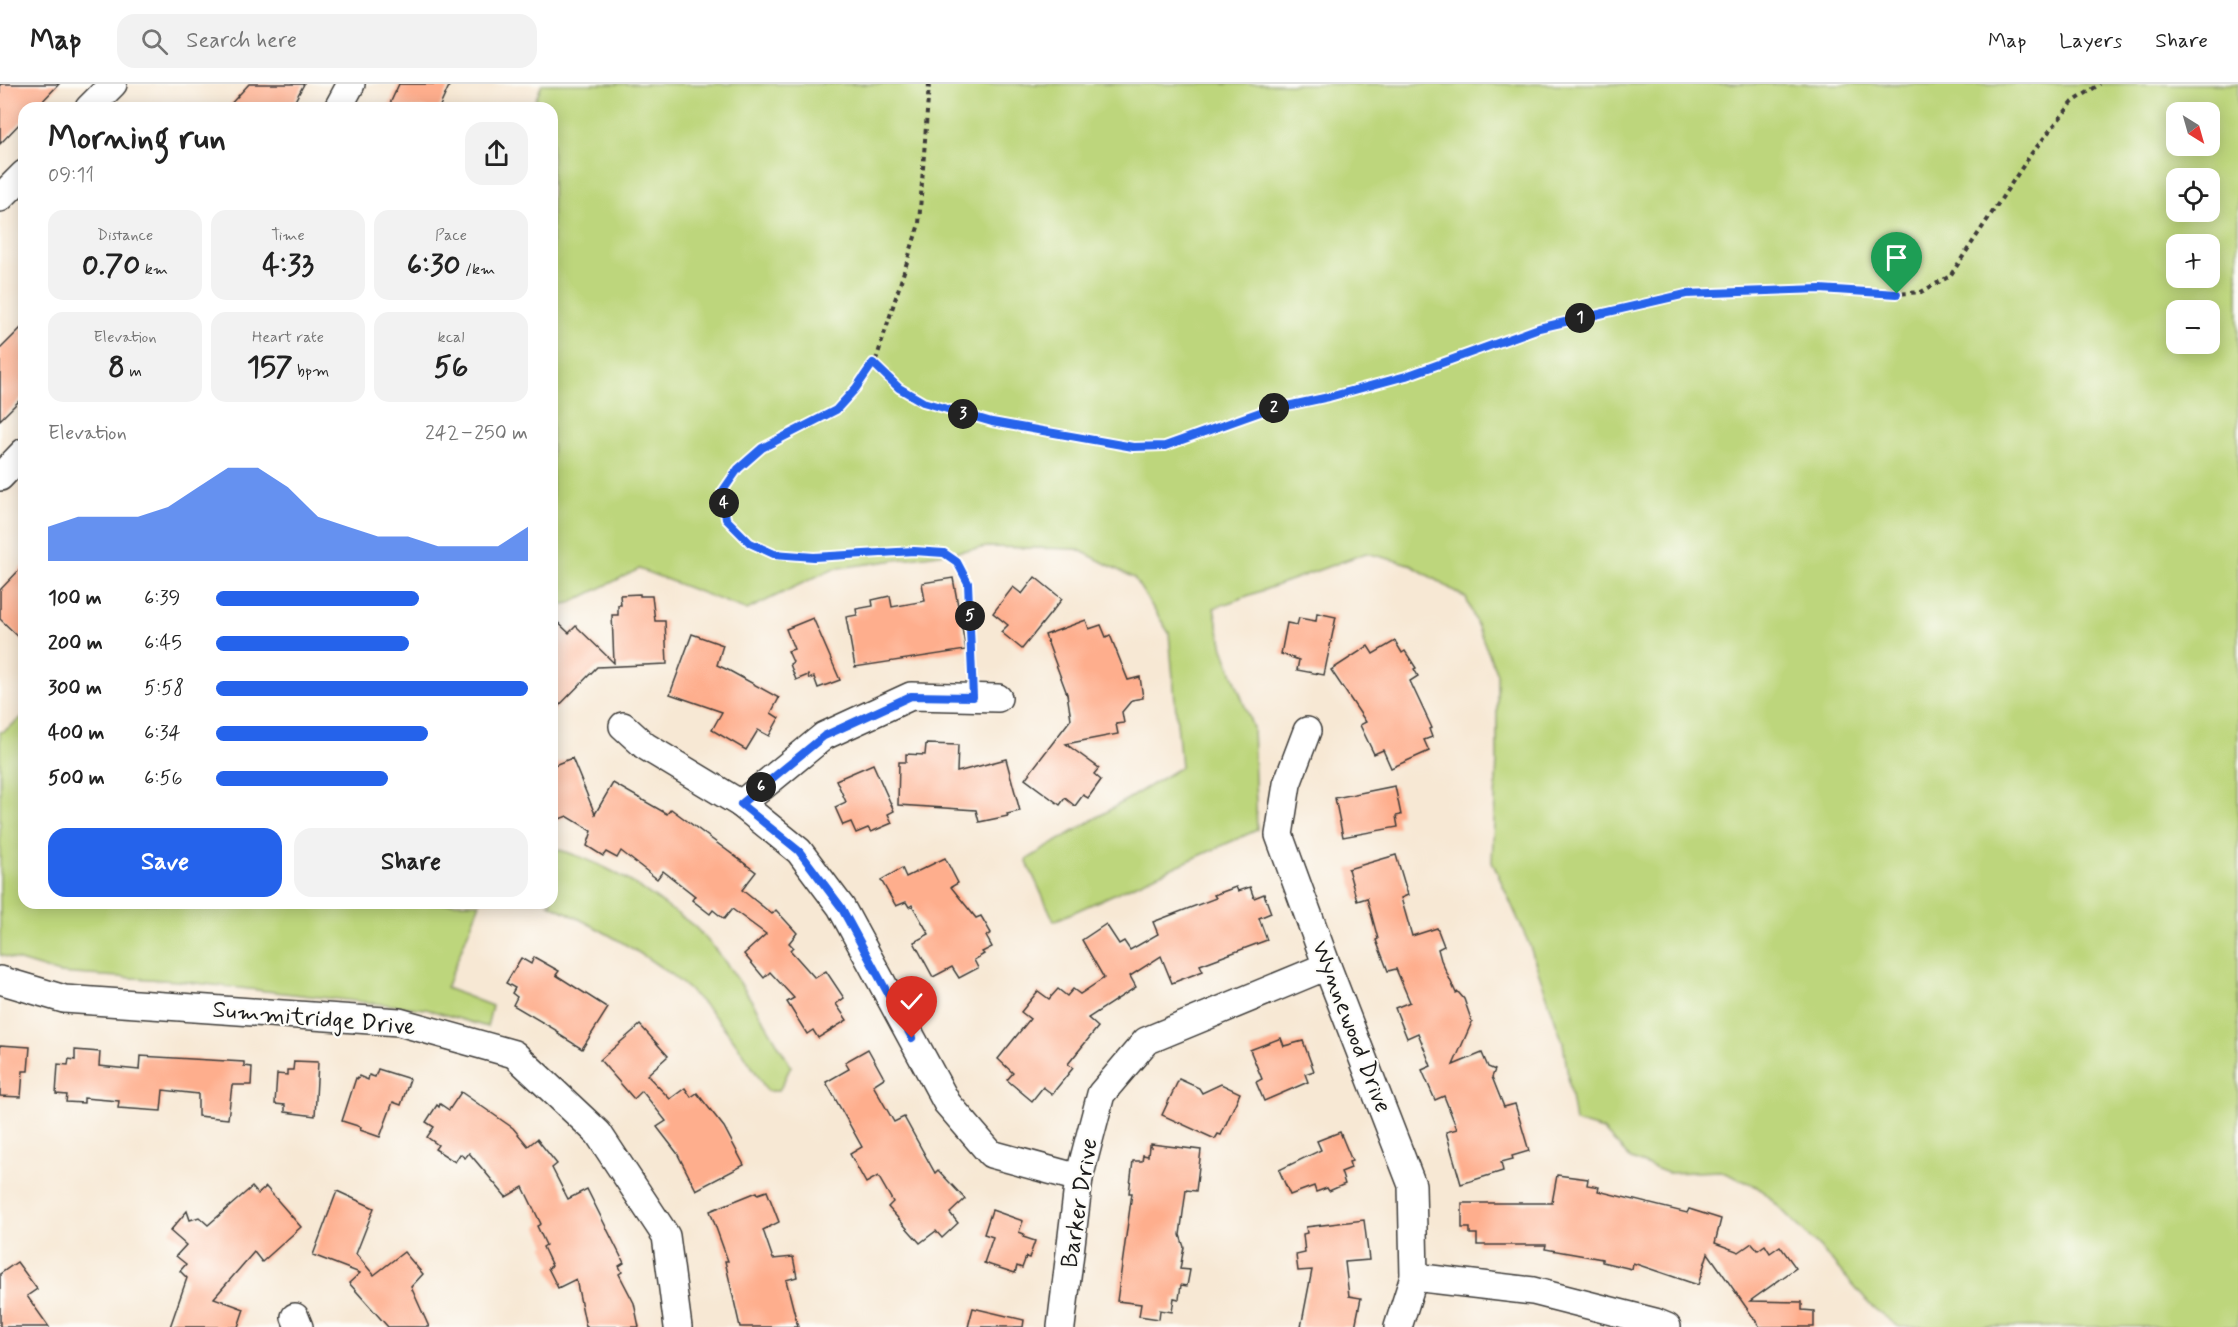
<!DOCTYPE html>
<html lang="en">
<head>
<meta charset="utf-8">
<style>
  body { margin:0; font-family:Mynerve,sans-serif; background:#f2f2f2; color:#222; height:100vh; display:flex; flex-direction:column; font-size:22px; white-space:nowrap }
  * { box-sizing:border-box; margin:0 }
  p { font-size:20px; color:#767676 }
  .icon { flex:none; width:33px; height:33px; fill:none; stroke:currentColor; stroke-width:2; stroke-linecap:round; stroke-linejoin:round }
  .map { position:relative; flex:1; overflow:hidden }
  .drawer { position:absolute; left:18px; top:18px; width:540px; height:807px; display:flex; flex-direction:column; background:#fff; border-radius:18px; box-shadow:0 3px 15px #0003 }
  .drawer>* { flex:none }
  .needle { width:39px; rotate:143deg }
  .controls { position:absolute; left:2166px; top:18px; display:grid; gap:12px }
  .controls a { display:grid; place-items:center; width:54px; height:54px; border-radius:12px; background:#fff; box-shadow:0 3px 15px #0003; font-size:30px }
  .pin { position:absolute; display:grid; place-items:center; width:51px; height:51px; color:#fff; margin:-62px -26px; border-radius:50% 50% 50% 0; rotate:-45deg; box-shadow:0 0 6px #0007 }
  .pin .icon { rotate:45deg }
  .km { position:absolute; width:30px; height:30px; margin:-15px; border-radius:50%; background:#222; color:#fff; font-size:16px; line-height:30px; text-align:center }
  .round { display:grid; place-items:center; flex:none; width:63px; height:63px; border-radius:18px; background:#f2f2f2 }
  .headline { display:flex; align-items:center; justify-content:space-between; height:102px; padding:0 30px }
  h1 { font-size:33px; font-weight:700; line-height:45px }
  .stats { display:grid; grid-template-columns:repeat(3,1fr); gap:9px; height:102px; padding:6px 30px }
  .stats div { display:grid; align-content:center; border-radius:15px; background:#f2f2f2; text-align:center }
  .stats b { font-size:30px; font-weight:700 }
  .stats small { font-size:16px; font-weight:400 }
  .stats p { font-size:16px }
  .chart { height:168px; padding:12px 30px }
  .chart p { display:flex; justify-content:space-between }
  .chart svg { width:100%; height:108px; margin-top:6px; fill:#2563eb; opacity:.7 }
  .action { display:flex; gap:12px; margin-top:auto; padding:12px 30px }
  .action a { flex:1; height:69px; border-radius:18px; background:#2563eb; color:#fff; font-size:24px; font-weight:700; line-height:69px; text-align:center }
  .action a+a { background:#f2f2f2; color:#222 }
  ul { padding:0 30px; list-style:none; font-size:20px }
  li { display:grid; grid-template-columns:96px 72px 1fr; align-items:center; height:45px }
  li i { height:15px; border-radius:8px; background:#2563eb }
  header { display:flex; align-items:center; gap:36px; box-sizing:border-box; height:84px; padding:0 30px; background:#fff; border-bottom:2px solid #e0e0e0 }
  header strong { font-size:28px }
  nav { display:flex; gap:33px; margin-inline-start:auto; font-size:21px }
  .search { width:420px; height:54px; background:#f2f2f2; display:flex; align-items:center; gap:15px; box-sizing:border-box; padding:0 21px; border-radius:18px; color:#767676; font-size:22px }
  .map>svg:first-child { display:block }
</style>
</head>
<body>
<header>
<strong>Map</strong>
<div class="search"><svg class="icon" aria-label="search" viewBox="0 0 24 24"><circle cx="10" cy="10" r="6"/><path d="M15 15l6 6"/></svg>Search here</div>
<nav><a>Map</a><a>Layers</a><a>Share</a></nav>
</header>
<div class="map">
<svg width="2238" height="1243" viewBox="0 0 2238 1243">
  <rect width="100%" height="100%" fill="#fdfcf7"/>
  <filter id="ink" filterUnits="userSpaceOnUse"><feTurbulence type="fractalNoise" baseFrequency=".0167" numOctaves="2"/><feDisplacementMap in="SourceGraphic" scale="12" xChannelSelector="R" yChannelSelector="G"/><feConvolveMatrix kernelMatrix="1 2 1 2 8 2 1 2 1" color-interpolation-filters="sRGB"/></filter>
  <filter id="wash" filterUnits="userSpaceOnUse"><feTurbulence type="fractalNoise" baseFrequency=".008" numOctaves="4" result="noise"/><feDisplacementMap in="SourceGraphic" scale="24" xChannelSelector="R" yChannelSelector="G"/><feGaussianBlur stdDeviation="1.35" result="paint"/><feColorMatrix in="noise" values="0 0 0 0 0 0 0 0 0 0 0 0 0 0 0 0 0 1.4 0 .05"/><feComposite in="paint" operator="in"/></filter>
  <g filter="url(#wash)">
    <rect width="100%" height="100%" fill="#f7e8d4"/>
    <g fill="#bdd67b" stroke="#6c794c" stroke-width="1.5" fill-rule="evenodd">
      <path d="M 542,0 L 2238,0 L 2238,1243 L 1899,1243 L 1871,1222 L 1823,1167 L 1760,1104 L 1720,1087 L 1668,1089 L 1631,1075 L 1603,1046 L 1575,1038 L 1563,959 L 1529,860 L 1492,777 L 1497,676 L 1497,590 L 1466,514 L 1409,480 L 1366,469 L 1214,524 L 1223,564 L 1253,644 L 1257,746 L 1054,837 L 1026,776 L 1181,683 L 1169,549 L 1134,494 L 1077,465 L 988,463 L 832,485 L 747,526 L 639,485 L 570,519 L 552,522 L 552,24 L 532,24 ZM 2176,28 L 2210,28 L 2210,62 L 2176,62 ZM 2176,94 L 2210,94 L 2210,128 L 2176,128 ZM 2176,160 L 2210,160 L 2210,194 L 2176,194 ZM 2176,226 L 2210,226 L 2210,260 L 2176,260 Z"/>
      <path d="M 24,632 L 24,819 L 480,819 L 446,904 L 492,922 L 487,943 L 426,925 L 178,897 L 59,889 L 0,871 L 0,648 L 4,647 Z"/>
      <path d="M 552,764 C 596,775 633,797 669,824 C 677,830 687,836 695,843 C 734,882 762,934 791,982 L 779,1007 L 767,1007 C 743,966 712,923 674,893 C 635,863 591,840 547,819 L 552,819 Z"/>
    </g>
    <g id="blocks">
      <g fill="#feae8d">
        <path d="M 0,0 L 59,0 L 36,24 L 24,24 L 24,35 L 0,60 Z"/>
        <path d="M 249,0 L 304,0 L 291,24 L 227,24 Z"/>
        <path d="M 399,0 L 450,0 L 439,24 L 388,24 Z"/>
        <path d="M 24,241 L 24,312 L 0,336 L 0,265 Z"/>
        <path d="M 24,481 L 24,558 L 0,535 L 0,506 Z"/>
        <path d="M 1035,493 L 1062,515 L 1022,565 L 1001,548 L 1008,541 L 993,529 L 1013,503 L 1022,510 Z"/>
        <path d="M 953,494 L 966,566 L 855,583 L 846,533 L 857,531 L 856,525 L 873,522 L 872,516 L 890,512 L 892,523 L 925,517 L 922,499 Z"/>
        <path d="M 640,510 L 640,512 L 652,512 L 655,537 L 665,537 L 667,580 L 597,583 L 552,629 L 552,533 L 569,549 L 576,542 L 614,579 L 612,531 L 618,531 L 618,521 L 621,521 L 620,511 Z"/>
        <path d="M 1317,529 L 1336,533 L 1324,591 L 1297,586 L 1299,576 L 1281,570 L 1287,539 L 1297,541 L 1299,534 L 1316,537 Z"/>
        <path d="M 813,534 L 840,596 L 818,604 L 814,593 L 809,595 L 808,591 L 796,596 L 790,580 L 793,578 L 788,567 L 794,565 L 786,545 Z"/>
        <path d="M 1086,536 L 1089,545 L 1101,541 L 1106,553 L 1110,551 L 1128,596 L 1140,593 L 1143,614 L 1132,616 L 1122,628 L 1124,639 L 1116,640 L 1118,650 L 1066,660 L 1099,684 L 1094,690 L 1101,696 L 1088,714 L 1083,711 L 1075,722 L 1065,714 L 1060,721 L 1025,695 L 1071,635 L 1067,610 L 1045,551 Z"/>
        <path d="M 692,550 L 723,561 L 717,581 L 728,586 L 779,614 L 771,629 L 779,634 L 769,652 L 758,646 L 746,666 L 712,646 L 722,628 L 670,610 Z"/>
        <path d="M 1395,557 L 1402,569 L 1405,567 L 1416,584 L 1414,585 L 1418,592 L 1410,597 L 1432,644 L 1429,645 L 1432,653 L 1424,656 L 1429,667 L 1391,684 L 1383,666 L 1374,670 L 1360,641 L 1366,638 L 1331,586 L 1368,562 L 1373,570 Z"/>
        <path d="M 926,660 L 958,661 L 957,688 L 1006,675 L 1020,727 L 1007,730 L 1008,732 L 979,738 L 976,726 L 898,721 L 899,678 L 906,678 L 906,670 L 925,671 Z"/>
        <path d="M 572,674 L 595,730 L 613,699 L 667,730 L 671,725 L 756,788 L 742,806 L 772,830 L 776,826 L 797,849 L 789,859 L 793,863 L 790,866 L 815,894 L 826,887 L 844,914 L 836,920 L 847,936 L 818,954 L 813,946 L 807,950 L 787,918 L 794,914 L 770,888 L 764,894 L 744,870 L 766,850 L 732,825 L 724,835 L 713,826 L 710,830 L 692,816 L 695,812 L 663,787 L 657,795 L 621,767 L 617,774 L 606,768 L 603,772 L 587,762 L 592,747 L 567,732 L 552,738 L 552,682 Z"/>
        <path d="M 873,680 L 894,727 L 888,730 L 892,739 L 871,748 L 868,744 L 856,749 L 851,738 L 843,741 L 835,723 L 846,718 L 836,696 Z"/>
        <path d="M 1395,702 L 1401,731 L 1396,732 L 1398,743 L 1343,753 L 1335,714 Z"/>
        <path d="M 1396,771 L 1408,811 L 1401,814 L 1412,852 L 1437,844 L 1444,862 L 1438,865 L 1441,876 L 1456,909 L 1458,908 L 1464,915 L 1472,938 L 1453,981 L 1482,969 L 1488,983 L 1495,986 L 1492,993 L 1504,1023 L 1515,1020 L 1529,1067 L 1512,1072 L 1513,1075 L 1501,1078 L 1503,1087 L 1461,1100 L 1446,1048 L 1457,1045 L 1444,1012 L 1435,1016 L 1422,986 L 1431,982 L 1418,949 L 1407,954 L 1395,924 L 1410,918 L 1396,885 L 1388,887 L 1376,856 L 1378,855 L 1367,814 L 1357,817 L 1348,785 Z"/>
        <path d="M 945,774 L 958,799 L 951,803 L 976,834 L 981,832 L 991,849 L 986,852 L 992,863 L 982,868 L 984,870 L 974,876 L 978,884 L 959,894 L 952,883 L 933,893 L 914,858 L 929,850 L 912,821 L 909,823 L 906,818 L 896,822 L 881,796 L 902,784 L 906,793 Z"/>
        <path d="M 1236,803 L 1238,807 L 1250,803 L 1254,814 L 1264,810 L 1271,829 L 1259,834 L 1267,856 L 1200,881 L 1203,887 L 1172,899 L 1161,872 L 1130,892 L 1136,903 L 1088,934 L 1098,943 L 1068,980 L 1073,984 L 1052,1010 L 1043,1003 L 1032,1017 L 1007,996 L 1013,989 L 998,975 L 1030,935 L 1021,928 L 1038,907 L 1049,915 L 1058,905 L 1067,912 L 1073,905 L 1080,910 L 1104,894 L 1082,856 L 1106,840 L 1119,860 L 1124,857 L 1130,866 L 1158,850 L 1153,838 L 1216,814 L 1214,811 Z"/>
        <path d="M 534,873 L 559,887 L 556,891 L 608,924 L 582,965 L 558,950 L 559,948 L 513,921 L 517,913 L 512,909 L 515,904 L 506,899 L 521,874 L 531,880 Z"/>
        <path d="M 640,941 L 668,972 L 647,991 L 670,1015 L 685,1004 L 691,1013 L 697,1009 L 724,1043 L 744,1081 L 696,1106 L 677,1069 L 657,1043 L 666,1037 L 642,1007 L 634,1015 L 600,976 Z"/>
        <path d="M 1281,954 L 1284,962 L 1303,957 L 1314,987 L 1305,990 L 1308,998 L 1264,1017 L 1256,998 L 1262,995 L 1250,966 Z"/>
        <path d="M 0,961 L 30,963 L 28,987 L 23,987 L 21,1013 L 0,1012 Z"/>
        <path d="M 868,965 L 884,994 L 873,1001 L 894,1038 L 904,1033 L 935,1089 L 938,1086 L 965,1115 L 950,1129 L 958,1139 L 942,1154 L 936,1147 L 920,1159 L 888,1123 L 893,1118 L 878,1092 L 866,1099 L 850,1070 L 862,1063 L 826,998 L 849,985 L 845,978 Z"/>
        <path d="M 75,966 L 100,968 L 99,982 L 139,986 L 140,972 L 244,978 L 244,982 L 252,983 L 251,1001 L 232,1001 L 228,1035 L 198,1032 L 198,1010 L 163,1006 L 161,1027 L 118,1024 L 119,1017 L 84,1014 L 84,1019 L 66,1018 L 67,1011 L 56,1010 L 58,980 L 68,981 L 69,975 L 75,976 Z"/>
        <path d="M 294,977 L 318,978 L 315,1032 L 285,1028 L 285,1021 L 275,1020 L 277,990 L 287,991 L 287,986 L 293,986 Z"/>
        <path d="M 378,985 L 410,995 L 401,1021 L 393,1018 L 380,1053 L 360,1046 L 361,1043 L 342,1037 L 356,994 L 358,995 L 359,992 L 368,996 L 369,991 L 375,993 Z"/>
        <path d="M 1179,995 L 1199,1004 L 1202,1009 L 1221,1000 L 1240,1009 L 1221,1051 L 1218,1050 L 1215,1055 L 1162,1031 Z"/>
        <path d="M 461,1008 L 513,1044 L 528,1062 L 537,1055 L 557,1080 L 552,1084 L 568,1115 L 587,1105 L 624,1179 L 619,1182 L 622,1188 L 619,1190 L 634,1219 L 639,1243 L 586,1243 L 576,1195 L 558,1204 L 548,1184 L 552,1182 L 543,1163 L 546,1161 L 537,1142 L 541,1140 L 523,1103 L 506,1113 L 469,1069 L 465,1074 L 460,1070 L 455,1078 L 435,1065 L 438,1061 L 427,1053 L 434,1043 L 426,1038 L 437,1021 L 439,1023 L 440,1020 L 449,1026 Z"/>
        <path d="M 1340,1048 L 1352,1077 L 1349,1078 L 1351,1084 L 1341,1088 L 1345,1100 L 1329,1107 L 1327,1104 L 1316,1108 L 1314,1102 L 1290,1111 L 1279,1086 L 1321,1066 L 1317,1057 Z"/>
        <path d="M 1151,1060 L 1201,1066 L 1196,1107 L 1186,1106 L 1180,1151 L 1184,1163 L 1180,1185 L 1190,1186 L 1187,1202 L 1181,1201 L 1179,1215 L 1174,1214 L 1172,1228 L 1160,1226 L 1159,1235 L 1139,1232 L 1141,1220 L 1117,1217 L 1132,1109 L 1129,1109 L 1133,1077 L 1142,1077 L 1143,1071 L 1148,1072 L 1149,1062 L 1151,1063 Z"/>
        <path d="M 1557,1091 L 1588,1095 L 1587,1101 L 1599,1103 L 1598,1107 L 1687,1129 L 1689,1125 L 1721,1135 L 1715,1159 L 1739,1168 L 1752,1159 L 1758,1166 L 1765,1161 L 1770,1169 L 1780,1162 L 1796,1184 L 1750,1217 L 1802,1218 L 1802,1226 L 1814,1227 L 1814,1243 L 1760,1243 L 1708,1169 L 1698,1201 L 1633,1179 L 1632,1185 L 1602,1178 L 1602,1175 L 1545,1165 L 1546,1161 L 1477,1161 L 1477,1150 L 1470,1150 L 1470,1144 L 1462,1144 L 1462,1119 L 1552,1119 Z"/>
        <path d="M 252,1103 L 258,1110 L 266,1103 L 301,1143 L 262,1178 L 254,1168 L 214,1214 L 244,1225 L 238,1243 L 170,1243 L 187,1194 L 180,1187 L 186,1180 L 176,1172 L 186,1161 L 170,1147 L 187,1127 L 190,1136 L 199,1133 L 208,1141 Z"/>
        <path d="M 337,1107 L 374,1124 L 356,1170 L 374,1191 L 404,1168 L 423,1190 L 411,1203 L 429,1243 L 388,1243 L 349,1199 L 360,1189 L 313,1171 Z"/>
        <path d="M 767,1107 L 779,1138 L 763,1146 L 773,1175 L 793,1173 L 797,1193 L 786,1196 L 798,1243 L 740,1243 L 725,1177 L 728,1177 L 710,1127 L 757,1108 L 758,1110 Z"/>
        <path d="M 992,1126 L 1023,1137 L 1019,1148 L 1024,1150 L 1023,1153 L 1035,1157 L 1029,1174 L 1026,1173 L 1022,1184 L 1017,1182 L 1015,1189 L 984,1179 L 993,1153 L 984,1150 Z"/>
        <path d="M 1364,1136 L 1369,1176 L 1345,1178 L 1349,1212 L 1361,1214 L 1355,1243 L 1301,1243 L 1312,1186 L 1298,1187 L 1296,1171 L 1305,1169 L 1303,1150 L 1307,1149 L 1306,1143 Z"/>
        <path d="M 17,1178 L 37,1205 L 27,1212 L 49,1243 L 0,1243 L 0,1190 Z"/>
        <path d="M 973,1224 L 1024,1236 L 1023,1243 L 968,1243 Z"/>
      </g>
    </g>
  </g>
  <g filter="url(#ink)">
    <use href="#blocks" fill-opacity="0" stroke="#3d3b38" stroke-width="1.5"/>
    <g fill="none" stroke-linecap="round" stroke-linejoin="round">
      <defs>
        <g id="minor">
          <path d="M 89,24 L 113,0"/>
          <path d="M 338,24 L 351,0"/>
          <path d="M 0,114 L 24,90"/>
          <path d="M 0,393 L 24,368"/>
          <path d="M 623,642 L 645,662 L 741,720 L 799,767 L 841,823 L 947,1019 L 991,1070 L 1079,1094"/>
          <path d="M 1307,647 L 1287,700 L 1279,751 L 1327,882 L 1412,1101 L 1414,1193 L 1398,1243"/>
          <path d="M 741,720 L 824,652 L 911,612 L 998,614"/>
          <path d="M 0,896 L 64,915 L 399,938 L 514,970 L 598,1049 L 666,1152 L 678,1243"/>
          <path d="M 1414,1193 L 1533,1207 L 1655,1238 L 1667,1243"/>
          <path d="M 295,1233 L 299,1243"/>
          <path d="M 1061,1243 L 1079,1094 L 1101,1010 L 1146,957 L 1327,882"/>
        </g>
      </defs>
      <use href="#minor" stroke="#3d3b38" stroke-width="30"/>
      <g stroke="#3d3b38" stroke-width="4" stroke-dasharray="4.5 4.5" stroke-linecap="butt">
        <path d="M 929,0 L 919,140 L 877,273 L 856,304 L 836,326 L 762,364 L 738,385 L 722,408 L 726,435 L 750,459 L 774,470 L 814,473 L 914,467 L 944,469 L 957,478 L 968,499 L 972,592"/>
        <path d="M 873,279 L 899,304 L 923,318 L 992,338 L 1133,363 L 1165,362 L 1263,327 L 1329,313 L 1406,292 L 1539,244 L 1686,210 L 1820,205 L 1897,210 L 1921,208 L 1950,192 L 2031,70 L 2073,18 L 2100,0"/>
      </g>
      <use href="#minor" stroke="#fff" stroke-width="27"/>
    </g>
  </g>
  <g fill="none" stroke-linecap="round" stroke-linejoin="round" filter="url(#ink)">
    <defs>
      <path id="route" d="M 912,954 L 841,823 L 799,767 L 741,720 L 824,652 L 911,612 L 973,613 L 968,499 L 957,478 L 944,469 L 914,467 L 814,473 L 774,470 L 750,459 L 726,435 L 722,408 L 738,385 L 762,364 L 836,326 L 856,304 L 873,279 L 899,304 L 923,318 L 992,338 L 1133,363 L 1165,362 L 1263,327 L 1329,313 L 1406,292 L 1539,244 L 1686,210 L 1820,205 L 1897,210"/>
    </defs>
    <use href="#route" stroke="#fff" stroke-width="12"/>
    <use href="#route" stroke="#2563eb" stroke-width="8"/>
  </g>
  <g text-anchor="middle" dominant-baseline="central" stroke-width="4.5" stroke-linejoin="round" paint-order="stroke">
    <g font-size="24" fill="#1c1c1c" stroke="#fdfcf7">
      <text transform="translate(314 935) rotate(5)">Summitridge Drive</text>
      <text transform="translate(1351 943) rotate(69)">Wynnewood Drive</text>
      <text transform="translate(1080 1119) rotate(-81)">Barker Drive</text>
    </g>
  </g>
</svg>
<div class="controls">
<a><svg class="needle" viewBox="-14 -14 28 28"><path d="M0-13l5 13h-10z" fill="#e53935"/><path d="M0 13l5-13h-10z" fill="#767676"/></svg></a>
<a><svg class="icon" aria-label="locate" viewBox="0 0 24 24"><circle cx="12" cy="12" r="6"/><path d="M12 2v4M12 18v4M2 12h4M18 12h4"/></svg></a>
<a>+</a>
<a>−</a>
</div>
<div class="pin" style="left:1897px;top:210px;background:#1e9e55"><svg class="icon" aria-label="arrive" viewBox="0 0 24 24"><path d="M6 21V4h12l-3 4 3 4H6"/></svg></div>
<div class="pin" style="left:912px;top:954px;background:#d93025"><svg class="icon" aria-label="check" viewBox="0 0 24 24"><path d="M5 12l5 5 9-10"/></svg></div>
<b class="km" style="left:1580px;top:234px">1</b>
<b class="km" style="left:1274px;top:324px">2</b>
<b class="km" style="left:963px;top:330px">3</b>
<b class="km" style="left:724px;top:419px">4</b>
<b class="km" style="left:970px;top:532px">5</b>
<b class="km" style="left:761px;top:703px">6</b>
<section class="drawer">
<div class="headline"><div><h1>Morning run</h1><p>09:11</p></div><a class="round"><svg class="icon" aria-label="share" viewBox="0 0 24 24"><path d="M12 15V3M7 8l5-5 5 5M5 13v7h14v-7"/></svg></a></div>
<div class="stats">
<div><p>Distance</p><b>0.70<small> km</small></b></div>
<div><p>Time</p><b>4:33</b></div>
<div><p>Pace</p><b>6:30<small> /km</small></b></div>
</div>
<div class="stats">
<div><p>Elevation</p><b>8<small> m</small></b></div>
<div><p>Heart rate</p><b>157<small> bpm</small></b></div>
<div><p>kcal</p><b>56</b></div>
</div>
<div class="chart"><p><span>Elevation</span>242–250 m</p>
<svg viewBox="0 0 160 44" preserveAspectRatio="none"><path d="M0 44V30L10 26L20 26L30 26L40 22L50 14L60 6L70 6L80 14L90 26L100 30L110 34L120 34L130 38L140 38L150 38L160 30V44z"/></svg>
</div>
<ul>
<li><b>100 m</b>6:39<i style="width:65%"></i></li>
<li><b>200 m</b>6:45<i style="width:62%"></i></li>
<li><b>300 m</b>5:58<i style="width:100%"></i></li>
<li><b>400 m</b>6:34<i style="width:68%"></i></li>
<li><b>500 m</b>6:56<i style="width:55%"></i></li>
</ul>
<div class="action"><a>Save</a><a>Share</a></div>
</section>
</div>
</body>
</html>
